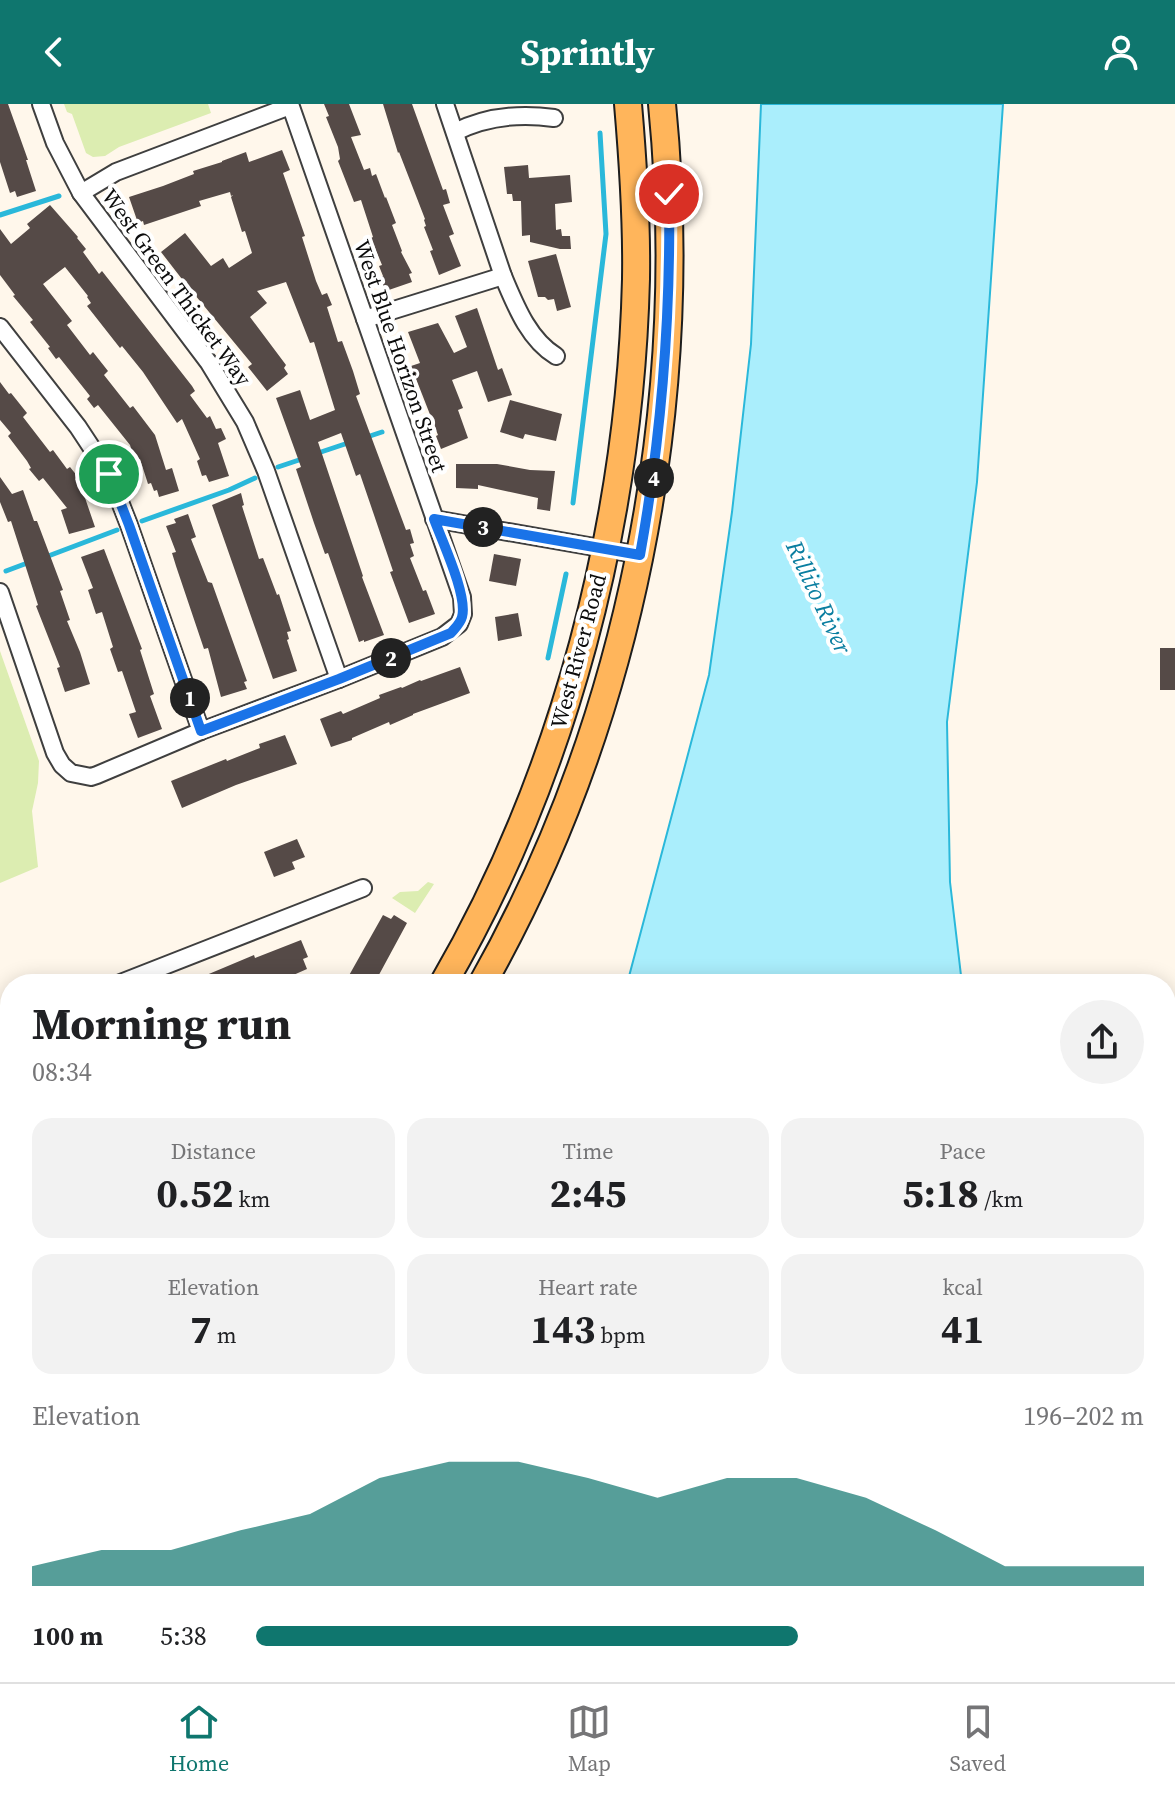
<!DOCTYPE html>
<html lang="en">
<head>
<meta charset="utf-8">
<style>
  body { margin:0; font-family:"Source Serif 4",serif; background:#f2f2f2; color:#202124; height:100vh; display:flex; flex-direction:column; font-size:30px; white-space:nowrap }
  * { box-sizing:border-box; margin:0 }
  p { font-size:26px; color:#757577 }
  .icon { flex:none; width:44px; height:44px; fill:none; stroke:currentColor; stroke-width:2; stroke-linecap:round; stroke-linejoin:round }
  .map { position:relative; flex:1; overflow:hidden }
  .drawer { position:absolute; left:0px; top:870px; width:1176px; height:708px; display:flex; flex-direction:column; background:#fff; border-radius:32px 32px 0 0; box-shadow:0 4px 20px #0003 }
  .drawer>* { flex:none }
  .pin { position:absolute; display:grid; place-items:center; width:68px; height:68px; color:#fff; margin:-34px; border:4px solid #fff; border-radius:50%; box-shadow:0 2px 8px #0007 }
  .km { position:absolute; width:40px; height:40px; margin:-20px; border-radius:50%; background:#222; color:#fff; font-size:22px; line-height:40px; text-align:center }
  .round { display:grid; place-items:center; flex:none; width:84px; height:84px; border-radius:42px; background:#f2f2f2 }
  .headline { display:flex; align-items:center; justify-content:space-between; height:136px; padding:0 32px }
  h1 { font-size:44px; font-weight:700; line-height:60px }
  .metrics { display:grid; grid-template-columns:repeat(3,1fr); gap:12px; height:136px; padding:8px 32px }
  .metrics div { display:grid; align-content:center; border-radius:20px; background:#f2f2f2; text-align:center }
  .metrics b { font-size:40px; font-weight:700 }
  .metrics small { font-size:22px; font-weight:400 }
  .metrics p { font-size:22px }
  .chart { height:224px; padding:16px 32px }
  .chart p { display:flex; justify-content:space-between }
  .chart svg { width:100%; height:144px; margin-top:8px; fill:#0f766e; opacity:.7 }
  ul { padding:0 32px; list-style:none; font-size:26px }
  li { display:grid; grid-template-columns:128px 96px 1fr; align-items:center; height:60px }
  li i { height:20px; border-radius:10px; background:#0f766e }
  header { display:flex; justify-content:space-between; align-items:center; height:104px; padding:0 32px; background:#0f766e; color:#fff; font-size:36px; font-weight:700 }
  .tabs { display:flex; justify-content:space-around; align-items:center; height:112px; border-top:2px solid #e0e0e0; background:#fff; font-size:22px; color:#757577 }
  .tabs a { display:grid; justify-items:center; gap:4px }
  .tabs .on { color:#0f766e }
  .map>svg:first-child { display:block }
</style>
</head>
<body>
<header><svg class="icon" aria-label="back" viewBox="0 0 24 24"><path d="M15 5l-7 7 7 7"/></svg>Sprintly<svg class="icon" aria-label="person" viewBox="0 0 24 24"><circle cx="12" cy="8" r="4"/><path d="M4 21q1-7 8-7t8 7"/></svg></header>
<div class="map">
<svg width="1175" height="1578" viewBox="0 0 1175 1578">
  <rect width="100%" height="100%" fill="#fff7eb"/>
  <g fill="#dcedb1">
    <path d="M 64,0 L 208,0 L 211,9 L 119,43 L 105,52 L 93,53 L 86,49 L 72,10 L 67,8 Z"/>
    <path d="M 0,547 L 39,657 L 38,679 L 32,707 L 38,763 L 0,779 Z"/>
    <path d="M 428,778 L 434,780 L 415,809 L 392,794 L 400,788 L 418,787 Z"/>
  </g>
  <g fill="#aaeefc" stroke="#2ab8da" stroke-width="2">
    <path d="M 761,0 L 1003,0 L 977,378 L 947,618 L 950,778 L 962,880 L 627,880 L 709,571 L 732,408 L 751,240 Z"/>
    <path d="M 0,1465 L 10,1474 L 10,1559 L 0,1550 Z"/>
    <path d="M 21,1568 L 105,1568 L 114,1578 L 32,1578 Z"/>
    <path d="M 421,1568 L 839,1568 L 836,1578 L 418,1578 Z"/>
  </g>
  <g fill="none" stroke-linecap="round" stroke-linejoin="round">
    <g stroke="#2ab8da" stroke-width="5">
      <path d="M 0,111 L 59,92"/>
      <path d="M 364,334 L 382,328"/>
      <path d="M 315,350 L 351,338"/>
      <path d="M 278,363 L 302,355"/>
      <path d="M 573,399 L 606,130 L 600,29"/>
      <path d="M 142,417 L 229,386 L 255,374"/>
      <path d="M 43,454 L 117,426"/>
      <path d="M 6,467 L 30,458"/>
      <path d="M 548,554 L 566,470"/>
      <path d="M 0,979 L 10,975"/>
      <path d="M 1166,1440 L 1175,1436"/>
    </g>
  </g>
  <g fill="#554a47">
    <path d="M 0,0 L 8,0 L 28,56 L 26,56 L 36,87 L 17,93 L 15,87 L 10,89 L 0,58 Z"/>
    <path d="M 324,0 L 349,0 L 361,31 L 351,33 L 364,66 L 370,64 L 372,72 L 376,70 L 385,94 L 386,93 L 396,119 L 392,121 L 402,147 L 401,148 L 412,169 L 409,170 L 412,178 L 383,188 L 378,174 L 383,172 L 379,162 L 382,161 L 371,134 L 373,133 L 361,96 L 354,98 L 338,57 L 340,55 L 338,43 L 326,13 L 329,12 Z"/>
    <path d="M 383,0 L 412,0 L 443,86 L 446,85 L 450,99 L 443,101 L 454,130 L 449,132 L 461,162 L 439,171 L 430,147 L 433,146 L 424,123 L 426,122 L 424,116 L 425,115 L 399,48 L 398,49 Z"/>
    <path d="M 282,46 L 290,66 L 283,69 L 305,132 L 302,133 L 316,177 L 322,191 L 327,189 L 332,201 L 327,203 L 338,238 L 342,237 L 353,267 L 360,290 L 356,292 L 406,426 L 410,425 L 414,439 L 410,440 L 414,452 L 410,454 L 423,487 L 426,486 L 435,510 L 409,519 L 390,468 L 393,467 L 373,408 L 360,370 L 356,372 L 341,329 L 318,338 L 363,472 L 362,473 L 384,531 L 364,538 L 364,536 L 359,538 L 328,449 L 325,450 L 314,419 L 296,365 L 301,363 L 276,294 L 300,286 L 310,316 L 335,306 L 314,238 L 310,239 L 286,178 L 257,187 L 267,199 L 250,213 L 286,261 L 284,264 L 288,270 L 267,287 L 248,263 L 252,260 L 195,191 L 192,193 L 184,180 L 185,179 L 161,148 L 185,129 L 211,162 L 223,154 L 229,164 L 252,149 L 245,127 L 242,128 L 231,93 L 233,91 L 231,92 L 230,88 L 199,97 L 201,102 L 144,121 L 143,117 L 138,119 L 129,93 L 163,82 L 194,70 L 193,67 L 222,58 L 222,57 L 246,48 L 249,58 Z"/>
    <path d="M 528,61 L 529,74 L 570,71 L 572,98 L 555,100 L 556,126 L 561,125 L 562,132 L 570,132 L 571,145 L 560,145 L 530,138 L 530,131 L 522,132 L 521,97 L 513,97 L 512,90 L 507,90 L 504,63 Z"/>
    <path d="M 50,101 L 78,133 L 77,134 L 86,145 L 83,148 L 99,170 L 102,167 L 192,282 L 195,287 L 190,291 L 207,314 L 210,312 L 216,325 L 221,324 L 226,335 L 218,339 L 229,372 L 209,378 L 206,371 L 202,372 L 197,357 L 200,355 L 182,315 L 177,319 L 143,268 L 122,242 L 120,244 L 87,202 L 91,199 L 87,193 L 88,192 L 65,163 L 43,180 L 72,217 L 67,221 L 90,251 L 93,248 L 108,267 L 104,271 L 130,304 L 133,302 L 155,331 L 166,366 L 172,364 L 179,387 L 159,393 L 157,386 L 154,387 L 151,379 L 148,380 L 140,355 L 135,357 L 130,341 L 98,301 L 94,304 L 87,295 L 90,292 L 59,253 L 56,255 L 48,244 L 50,243 L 30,218 L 33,216 L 13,192 L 15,191 L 0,171 L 0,125 L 11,140 L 30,124 L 27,120 Z"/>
    <path d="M 556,150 L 571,203 L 557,207 L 554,195 L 548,196 L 545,193 L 538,193 L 528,157 Z"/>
    <path d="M 477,204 L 498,266 L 502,264 L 512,291 L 488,298 L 477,267 L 452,276 L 463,304 L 458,306 L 468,334 L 441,345 L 436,332 L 438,331 L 411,262 L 420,259 L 408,228 L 438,219 L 454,249 L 467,243 L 455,212 Z"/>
    <path d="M 0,278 L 9,290 L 11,289 L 27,309 L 23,313 L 50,348 L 53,346 L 67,365 L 70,363 L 78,373 L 75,375 L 82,385 L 95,423 L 69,430 L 61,406 L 67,404 L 43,374 L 39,377 L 29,365 L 31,364 L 27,357 L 8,332 L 11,329 L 0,316 Z"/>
    <path d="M 510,296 L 562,310 L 556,337 L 525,330 L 523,335 L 500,328 Z"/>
    <path d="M 456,360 L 497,360 L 530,366 L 555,367 L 550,407 L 537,405 L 538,394 L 478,381 L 478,385 L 456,384 Z"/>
    <path d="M 0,373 L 12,390 L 23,386 L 34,417 L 37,417 L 63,486 L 60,487 L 70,516 L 67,517 L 80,548 L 90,580 L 65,588 L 57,564 L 60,563 L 36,502 L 38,501 L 11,417 L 8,418 L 0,398 Z"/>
    <path d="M 241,389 L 244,401 L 242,402 L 259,455 L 263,454 L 277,491 L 279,490 L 291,527 L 287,528 L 289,535 L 287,536 L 297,567 L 273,575 L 212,401 Z"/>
    <path d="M 188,410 L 196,433 L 191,435 L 208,478 L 212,479 L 247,577 L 244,578 L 247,585 L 221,593 L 208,544 L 204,545 L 176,462 L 172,449 L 176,448 L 166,422 L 176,419 L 174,415 Z"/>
    <path d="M 104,445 L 142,545 L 140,546 L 154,590 L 150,592 L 162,625 L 138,634 L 129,610 L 136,608 L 122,567 L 118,568 L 110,545 L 113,543 L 102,508 L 96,510 L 88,486 L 93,484 L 81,453 Z"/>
    <path d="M 494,450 L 521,455 L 516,482 L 489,477 Z"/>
    <path d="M 518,509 L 522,532 L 498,537 L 495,513 Z"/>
    <rect x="1160" y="544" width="15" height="42"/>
    <path d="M 460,563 L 470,589 L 413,610 L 413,611 L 390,621 L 389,618 L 352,634 L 352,636 L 331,643 L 320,615 L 341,607 L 343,610 L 380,594 L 379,591 L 401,583 L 402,584 L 420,576 L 421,577 Z"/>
    <path d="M 285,631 L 297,660 L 236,681 L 182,704 L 171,677 L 226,655 L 227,657 L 260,644 L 259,640 Z"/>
    <path d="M 297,735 L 305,753 L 292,758 L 295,765 L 274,773 L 264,748 Z"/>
    <path d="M 383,811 L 391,815 L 394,811 L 407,819 L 374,880 L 356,880 L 347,875 Z"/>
    <path d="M 301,836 L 308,853 L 303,855 L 307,865 L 273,880 L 185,880 L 254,851 L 255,854 Z"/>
  </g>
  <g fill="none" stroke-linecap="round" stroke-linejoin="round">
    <defs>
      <g id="minor">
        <path d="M 41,0 L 55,39 L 81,89 L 209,259 L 245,318 L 266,367 L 339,575"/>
        <path d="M 445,0 L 503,172 C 515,200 528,235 556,252"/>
        <path d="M 455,28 C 487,12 519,9 554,14"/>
        <path d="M 81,89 L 116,68 L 290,2"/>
        <path d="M 365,215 L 503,172"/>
        <path d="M 0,223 L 78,323 L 109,370 L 129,421 L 201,627"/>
        <path d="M 434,415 L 640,451"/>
        <path d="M 0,488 L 55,649 L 62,661 L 71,669 L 91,673 L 97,671 L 201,627 L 339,575 L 442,533 L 459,520 L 463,510 L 462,493 L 290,0"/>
        <path d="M 118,880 L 363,784"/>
        <path d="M 0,920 L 10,917"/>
        <path d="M 0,1149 L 10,1140"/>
        <path d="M 0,1344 L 10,1354"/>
      </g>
      <g id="primary">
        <path d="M 443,880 C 565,670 630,418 636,175 C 637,117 633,58 628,0"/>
        <path d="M 482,880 C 631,616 692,301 662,0"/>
        <path d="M 0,1383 L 10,1375"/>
        <path d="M 0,1428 L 10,1419"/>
      </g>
    </defs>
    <use href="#minor" stroke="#3f3f3f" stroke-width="20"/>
    <use href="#primary" stroke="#1d1d1d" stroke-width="30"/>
    <use href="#minor" stroke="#fff" stroke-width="16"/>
    <use href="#primary" stroke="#ffb55b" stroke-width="26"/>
  </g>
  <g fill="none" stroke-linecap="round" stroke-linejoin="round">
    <defs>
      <path id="route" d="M 109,370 L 129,421 L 201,627 L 339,575 L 451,529 C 455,524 460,520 462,513 C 468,492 442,437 434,415 L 640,451 C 662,329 671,214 669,90"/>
    </defs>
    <use href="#route" stroke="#fff" stroke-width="16"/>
    <use href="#route" stroke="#1a73e8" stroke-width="10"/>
  </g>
  <g text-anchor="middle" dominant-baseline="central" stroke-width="8" stroke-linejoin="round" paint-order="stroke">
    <g font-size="22" fill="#0c0c0c" stroke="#fff">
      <text transform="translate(177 183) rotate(54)">West Green Thicket Way</text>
      <text transform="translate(401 252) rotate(71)">West Blue Horizon Street</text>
      <text transform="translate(578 547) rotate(-75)">West River Road</text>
    </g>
    <g font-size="24" font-style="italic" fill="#0a7ea0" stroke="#fff">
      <text transform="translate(819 493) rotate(65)">Rillito River</text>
    </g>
  </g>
</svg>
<div class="pin" style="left:109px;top:370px;background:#1e9e55"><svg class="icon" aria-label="arrive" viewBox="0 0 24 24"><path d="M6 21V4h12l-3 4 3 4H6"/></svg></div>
<div class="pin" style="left:669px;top:90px;background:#d93025"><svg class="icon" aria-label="check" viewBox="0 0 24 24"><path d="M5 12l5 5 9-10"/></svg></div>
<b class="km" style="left:190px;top:594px">1</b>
<b class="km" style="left:391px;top:554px">2</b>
<b class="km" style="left:483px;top:423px">3</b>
<b class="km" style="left:654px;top:374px">4</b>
<section class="drawer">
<div class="headline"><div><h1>Morning run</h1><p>08:34</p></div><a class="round"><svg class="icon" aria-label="share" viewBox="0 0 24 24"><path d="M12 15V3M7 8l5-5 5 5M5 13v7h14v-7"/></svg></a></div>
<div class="metrics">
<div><p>Distance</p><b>0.52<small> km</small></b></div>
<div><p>Time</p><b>2:45</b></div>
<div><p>Pace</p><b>5:18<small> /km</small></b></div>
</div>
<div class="metrics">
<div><p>Elevation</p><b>7<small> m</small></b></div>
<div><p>Heart rate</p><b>143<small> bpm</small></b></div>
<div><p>kcal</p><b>41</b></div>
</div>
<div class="chart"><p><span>Elevation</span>196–202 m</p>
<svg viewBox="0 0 160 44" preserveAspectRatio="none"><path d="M0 44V38L10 33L20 33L30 27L40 22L50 11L60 6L70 6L80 11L90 17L100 11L110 11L120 17L130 27L140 38L150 38L160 38V44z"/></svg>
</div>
<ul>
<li><b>100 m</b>5:38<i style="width:61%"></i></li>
</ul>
</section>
</div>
<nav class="tabs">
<a class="on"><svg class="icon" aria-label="home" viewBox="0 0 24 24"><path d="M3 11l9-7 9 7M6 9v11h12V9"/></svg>Home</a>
<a><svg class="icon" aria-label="map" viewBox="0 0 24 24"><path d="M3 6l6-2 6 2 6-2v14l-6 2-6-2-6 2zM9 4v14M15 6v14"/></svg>Map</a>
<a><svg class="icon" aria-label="saved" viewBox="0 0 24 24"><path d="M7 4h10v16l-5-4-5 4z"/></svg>Saved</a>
</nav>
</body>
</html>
